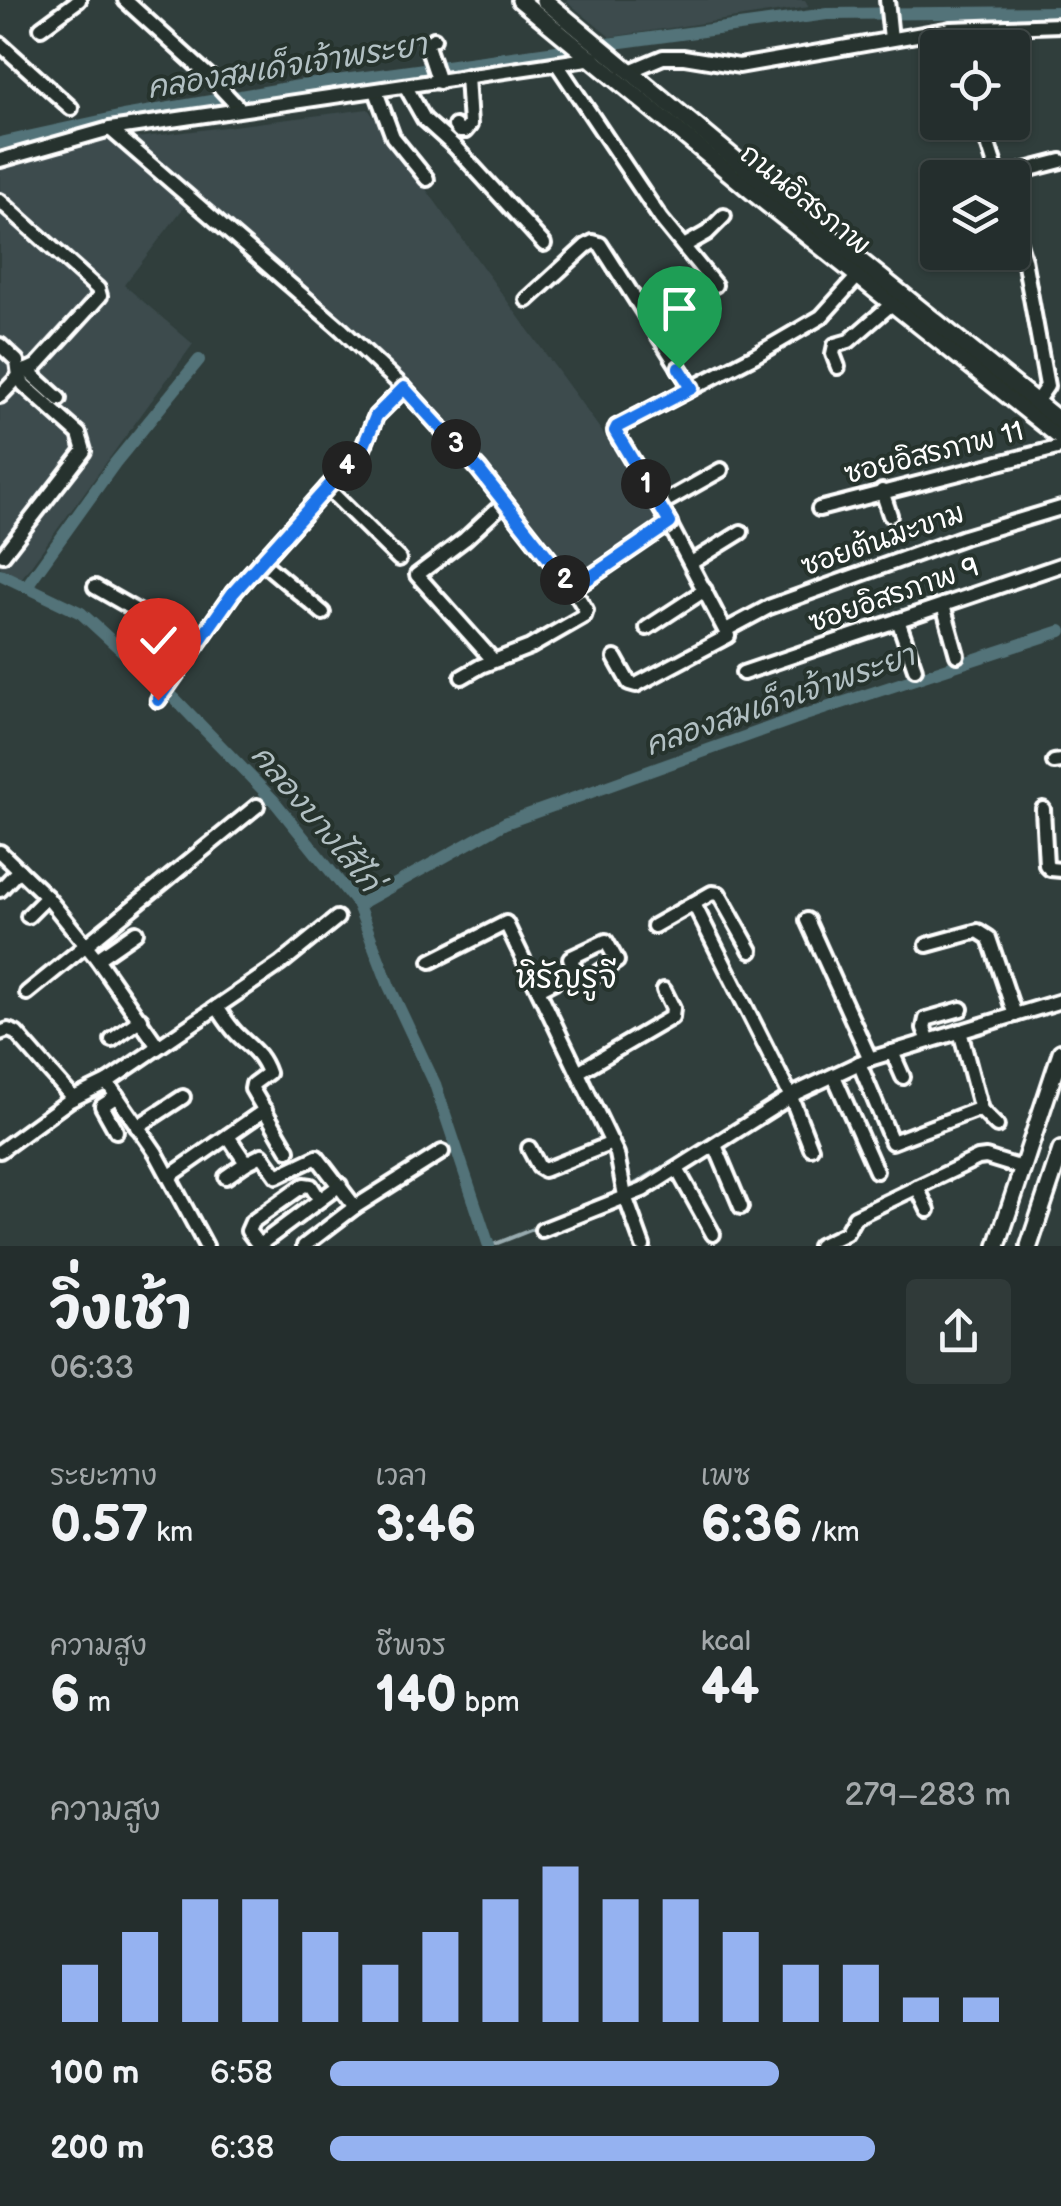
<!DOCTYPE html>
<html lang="th">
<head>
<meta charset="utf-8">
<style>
  body { margin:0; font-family:"Balsamiq Sans","Playpen Sans Thai",sans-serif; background:#303a39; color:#f1f3f6; height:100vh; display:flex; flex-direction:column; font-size:38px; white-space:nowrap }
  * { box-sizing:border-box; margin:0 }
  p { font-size:32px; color:#a3a8aa }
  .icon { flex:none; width:55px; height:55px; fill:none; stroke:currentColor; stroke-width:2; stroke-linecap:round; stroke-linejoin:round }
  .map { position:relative; height:1246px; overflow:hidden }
  .sheet { display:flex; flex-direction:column; background:#242e2d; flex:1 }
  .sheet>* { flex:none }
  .fabs { position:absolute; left:920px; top:30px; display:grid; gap:20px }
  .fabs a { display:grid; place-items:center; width:110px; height:110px; border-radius:10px; background:#242e2d; box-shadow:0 2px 8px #0004,0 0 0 2px #414a49; font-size:50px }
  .pin { position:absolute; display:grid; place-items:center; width:85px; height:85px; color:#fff; margin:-102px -42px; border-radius:50% 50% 50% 0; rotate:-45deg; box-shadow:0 0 10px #0007 }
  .pin .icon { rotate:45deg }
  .km { position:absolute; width:50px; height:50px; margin:-25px; border-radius:50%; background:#222; color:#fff; font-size:28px; line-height:50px; text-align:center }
  .round { display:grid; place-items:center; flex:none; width:105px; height:105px; border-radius:10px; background:#303a39 }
  .head { display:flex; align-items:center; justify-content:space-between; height:170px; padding:0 50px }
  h1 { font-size:55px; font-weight:700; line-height:75px }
  .figures { display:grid; grid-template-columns:repeat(3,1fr); gap:15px; height:170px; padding:10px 50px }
  .figures div { display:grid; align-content:center }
  .figures b { font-size:50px; font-weight:700 }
  .figures small { font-size:28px; font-weight:400 }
  .figures p { font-size:28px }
  .chart { height:280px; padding:20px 50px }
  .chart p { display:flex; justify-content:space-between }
  .chart svg { width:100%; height:180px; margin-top:10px; stroke:#95b2f1; stroke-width:6 }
  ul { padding:0 50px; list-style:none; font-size:32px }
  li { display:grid; grid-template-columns:160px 120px 1fr; align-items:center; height:75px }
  li i { height:25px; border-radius:12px; background:#95b2f1 }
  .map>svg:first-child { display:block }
</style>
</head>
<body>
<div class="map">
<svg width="1061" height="1246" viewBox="0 0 1061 1246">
  <rect width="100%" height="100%" fill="#303e3c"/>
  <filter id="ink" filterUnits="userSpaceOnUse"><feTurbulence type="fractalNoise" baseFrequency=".01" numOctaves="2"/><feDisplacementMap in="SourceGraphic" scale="20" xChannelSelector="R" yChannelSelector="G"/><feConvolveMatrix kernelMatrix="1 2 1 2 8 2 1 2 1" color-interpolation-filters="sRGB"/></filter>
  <g filter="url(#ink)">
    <g fill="#3c4b4d">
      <path d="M 565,0 L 805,0 L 809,7 L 610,37 Z"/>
      <path d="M 368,109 L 621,458 L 662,529 L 571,590 L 456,439 L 412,386 L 192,197 L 124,285 L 193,344 L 21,579 L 0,567 L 0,154 L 103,128 L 112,141 Z"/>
    </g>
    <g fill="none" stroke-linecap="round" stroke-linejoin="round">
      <g stroke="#98abaf" stroke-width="4">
        <path d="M 628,1188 L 744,1119"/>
        <path d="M 490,1246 L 541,1226"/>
      </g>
      <g stroke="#537379" stroke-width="12">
        <path d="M 0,143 L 123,116 L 299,86 L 827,14 L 1061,12"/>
        <path d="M 0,574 L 81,613 L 176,700 L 274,801 L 358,905 L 389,986 L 435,1084 L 489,1246"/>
        <path d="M 26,587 L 115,463 L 199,360"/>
        <path d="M 358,905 L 505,823 L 805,715 L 1061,631"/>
      </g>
      <defs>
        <g id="minor">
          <path d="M 125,0 L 212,79 L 240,109"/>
          <path d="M 887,0 L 891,39"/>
          <path d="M 41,28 L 79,0"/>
          <path d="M 951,29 L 957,48"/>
          <path d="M 434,39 L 427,43 L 427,46 L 439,82"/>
          <path d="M 0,44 L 71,108"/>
          <path d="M 557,64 L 661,219 L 715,285"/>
          <path d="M 632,70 L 663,57 L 684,57 L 739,66 L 951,29 L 1061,25"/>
          <path d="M 406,87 L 424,119 L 455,147 L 544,244"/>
          <path d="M 376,91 L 393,137 L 427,179"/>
          <path d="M 981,122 L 999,178"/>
          <path d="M 455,126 L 459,131 L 465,131 L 470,125 L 467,76"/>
          <path d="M 110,129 L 341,329 L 404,388 L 479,469 L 573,589 L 586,610 L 584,616 L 530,647 L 481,666 L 462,677"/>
          <path d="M 0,160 L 110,129 L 594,58"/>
          <path d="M 999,177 L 1061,161"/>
          <path d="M 0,201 L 98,289 L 100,296 L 36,366 L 23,372 L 0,396"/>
          <path d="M 1012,221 L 1024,259 L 1047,386 L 1036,402"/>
          <path d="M 684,246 L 707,233 L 724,216"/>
          <path d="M 527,300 L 586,246 L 593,242 L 600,244 L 692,388"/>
          <path d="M 0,345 L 17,361 L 19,376 L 24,385 L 79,434 L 84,451 L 3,555"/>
          <path d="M 838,367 L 833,354 L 835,345 L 849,341 L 894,302"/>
          <path d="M 27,370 L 59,399"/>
          <path d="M 327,488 L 399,559"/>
          <path d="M 882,491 L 890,515"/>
          <path d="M 659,505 L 721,470"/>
          <path d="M 819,509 L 1061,447"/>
          <path d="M 261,561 L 323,613"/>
          <path d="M 691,563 L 741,532"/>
          <path d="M 95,587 L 144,615 L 191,654"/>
          <path d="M 573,589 L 669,523"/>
          <path d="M 943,605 L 957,655"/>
          <path d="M 898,620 L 915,669"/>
          <path d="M 647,628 L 705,590"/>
          <path d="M 726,630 L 769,607 L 964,537 L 1061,508"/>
          <path d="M 615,658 L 629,683 L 636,685 L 728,636 L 669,523 L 616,434 L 617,427 L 754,356 L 821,317 L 859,275"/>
          <path d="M 493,660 L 417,575 L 465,539 L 504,503"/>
          <path d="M 743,673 L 1061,565"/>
          <path d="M 158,700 L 233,593 L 363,448 L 376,416 L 404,388"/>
          <path d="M 1054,762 L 1061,761"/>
          <path d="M 1043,809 L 1046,865 L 1050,869 L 1061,870"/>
          <path d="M 0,852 L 47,897 L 97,959 L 157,1045"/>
          <path d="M 0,890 L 19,870"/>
          <path d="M 694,904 L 791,1097 L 811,1148"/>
          <path d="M 28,916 L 47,897"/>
          <path d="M 807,920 L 870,1059"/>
          <path d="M 654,926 L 712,893 L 719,894 L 751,951"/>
          <path d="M 606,941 L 617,961 L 587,980 L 580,979 L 570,958 Z"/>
          <path d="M 927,945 L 978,931 L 989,938 L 1015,1015"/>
          <path d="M 97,959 L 136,932"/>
          <path d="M 431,961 L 506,923 L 617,1154 L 625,1196 L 643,1246"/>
          <path d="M 539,989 L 574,971"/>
          <path d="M 27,993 L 257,806"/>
          <path d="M 217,1007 C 223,1016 229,1026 237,1034 C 251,1048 261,1053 268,1073 L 253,1084 L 252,1089 L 288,1150"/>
          <path d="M 960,1031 L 981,1110"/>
          <path d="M 0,1033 L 8,1030 L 16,1033 L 73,1098"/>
          <path d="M 112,1040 L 141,1019"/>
          <path d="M 929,1041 L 924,1028 L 926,1019 L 961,1009"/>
          <path d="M 892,1052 L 903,1077"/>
          <path d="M 859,1063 L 892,1142 L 976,1110 L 981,1110 L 997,1126"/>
          <path d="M 578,1072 L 672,1017 L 673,1008 L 664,990"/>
          <path d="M 834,1076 L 876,1171"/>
          <path d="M 107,1082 L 156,1153 L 206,1246"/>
          <path d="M 137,1127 L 183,1097"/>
          <path d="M 116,1131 L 102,1106 L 117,1096"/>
          <path d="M 228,1136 L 246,1163 L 262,1155 L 277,1176 L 317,1157 L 355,1207"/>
          <path d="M 715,1145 L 741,1207"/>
          <path d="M 529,1148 L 539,1167 L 544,1170 L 612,1143"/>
          <path d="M 0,1151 L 70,1100 L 107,1082 L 280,964 L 337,918"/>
          <path d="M 677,1169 L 713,1234"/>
          <path d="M 170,1176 L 265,1110"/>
          <path d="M 226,1177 L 246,1163"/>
          <path d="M 917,1187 L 928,1210"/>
          <path d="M 320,1200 L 311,1186 L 304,1185 L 252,1222 L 248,1231 L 258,1244 L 262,1243 L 340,1185"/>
          <path d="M 542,1230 L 643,1190 L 798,1092 L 866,1060 L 1061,1001"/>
          <path d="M 304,1246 L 355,1207 L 442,1152"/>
          <path d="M 819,1246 L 846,1233 L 855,1217 L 978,1158 L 986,1157 L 1022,1168"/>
        </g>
        <g id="major">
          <path d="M 520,0 L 761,199 L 1061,438"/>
          <path d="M 544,0 L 771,189 L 1061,422"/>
          <path d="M 997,1246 L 1061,1052"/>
          <path d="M 1029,1246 L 1061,1150"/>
        </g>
      </defs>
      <use href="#minor" stroke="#fff" stroke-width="20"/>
      <use href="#major" stroke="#fff" stroke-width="22"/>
      <use href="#minor" stroke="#26332d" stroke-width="12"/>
      <use href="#major" stroke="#26332d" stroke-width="15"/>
    </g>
  </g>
  <g fill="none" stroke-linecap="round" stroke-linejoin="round" filter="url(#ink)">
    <defs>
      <path id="route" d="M 158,700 L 233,593 L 363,448 L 376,416 L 404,388 L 479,470 L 573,589 L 670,523 L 615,431 L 617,427 L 692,388 L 679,368"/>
    </defs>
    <use href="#route" stroke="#fff" stroke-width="20"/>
    <use href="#route" stroke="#1a73e8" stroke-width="12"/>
  </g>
  <g text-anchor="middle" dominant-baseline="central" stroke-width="8" stroke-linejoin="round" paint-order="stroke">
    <g font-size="28" fill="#fff" stroke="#26332d">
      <text transform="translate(805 200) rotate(39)">ถนนอิสรภาพ</text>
      <text transform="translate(934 453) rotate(-14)">ซอยอิสรภาพ 11</text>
      <text transform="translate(883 540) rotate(-19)">ซอยต้นมะขาม</text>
      <text transform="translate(894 595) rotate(-19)">ซอยอิสรภาพ 9</text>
    </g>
    <g font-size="30" font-style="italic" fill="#b2c0c3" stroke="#26332d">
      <text transform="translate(287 67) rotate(-9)">คลองสมเด็จเจ้าพระยา</text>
      <text transform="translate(780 701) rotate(-19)">คลองสมเด็จเจ้าพระยา</text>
      <text transform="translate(315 819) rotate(50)">คลองบางไส้ไก่</text>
    </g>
    <g font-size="32" fill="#fff" stroke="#26332d">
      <text x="566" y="978">หิรัญรูจี</text>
    </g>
  </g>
</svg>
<div class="fabs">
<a><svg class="icon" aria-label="locate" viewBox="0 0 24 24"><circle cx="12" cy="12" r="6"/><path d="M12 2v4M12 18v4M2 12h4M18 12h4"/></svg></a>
<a><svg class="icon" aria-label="layers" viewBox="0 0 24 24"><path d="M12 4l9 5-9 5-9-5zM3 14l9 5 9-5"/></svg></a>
</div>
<div class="pin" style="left:679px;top:368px;background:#1e9e55"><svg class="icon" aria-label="arrive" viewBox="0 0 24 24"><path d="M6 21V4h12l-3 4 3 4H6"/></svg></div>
<div class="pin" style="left:158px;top:700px;background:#d93025"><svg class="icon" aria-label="check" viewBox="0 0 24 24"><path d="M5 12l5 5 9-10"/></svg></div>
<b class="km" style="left:646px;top:484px">1</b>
<b class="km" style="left:565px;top:580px">2</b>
<b class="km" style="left:456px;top:444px">3</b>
<b class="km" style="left:347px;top:466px">4</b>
</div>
<section class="sheet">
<div class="head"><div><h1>วิ่งเช้า</h1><p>06:33</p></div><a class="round"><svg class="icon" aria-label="share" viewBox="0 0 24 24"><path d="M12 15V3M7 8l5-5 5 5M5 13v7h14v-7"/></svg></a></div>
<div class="figures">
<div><p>ระยะทาง</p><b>0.57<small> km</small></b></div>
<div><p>เวลา</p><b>3:46</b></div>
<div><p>เพซ</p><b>6:36<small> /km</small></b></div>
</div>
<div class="figures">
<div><p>ความสูง</p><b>6<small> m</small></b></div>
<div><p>ชีพจร</p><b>140<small> bpm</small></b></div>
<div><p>kcal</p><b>44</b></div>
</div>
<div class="chart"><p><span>ความสูง</span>279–283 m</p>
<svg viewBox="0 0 160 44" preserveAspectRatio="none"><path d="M5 44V30M15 44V22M25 44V14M35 44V14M45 44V22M55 44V30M65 44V22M75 44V14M85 44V6M95 44V14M105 44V14M115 44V22M125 44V30M135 44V30M145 44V38M155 44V38"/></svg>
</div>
<ul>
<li><b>100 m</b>6:58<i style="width:66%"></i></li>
<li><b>200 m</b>6:38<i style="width:80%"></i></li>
</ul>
</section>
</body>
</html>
